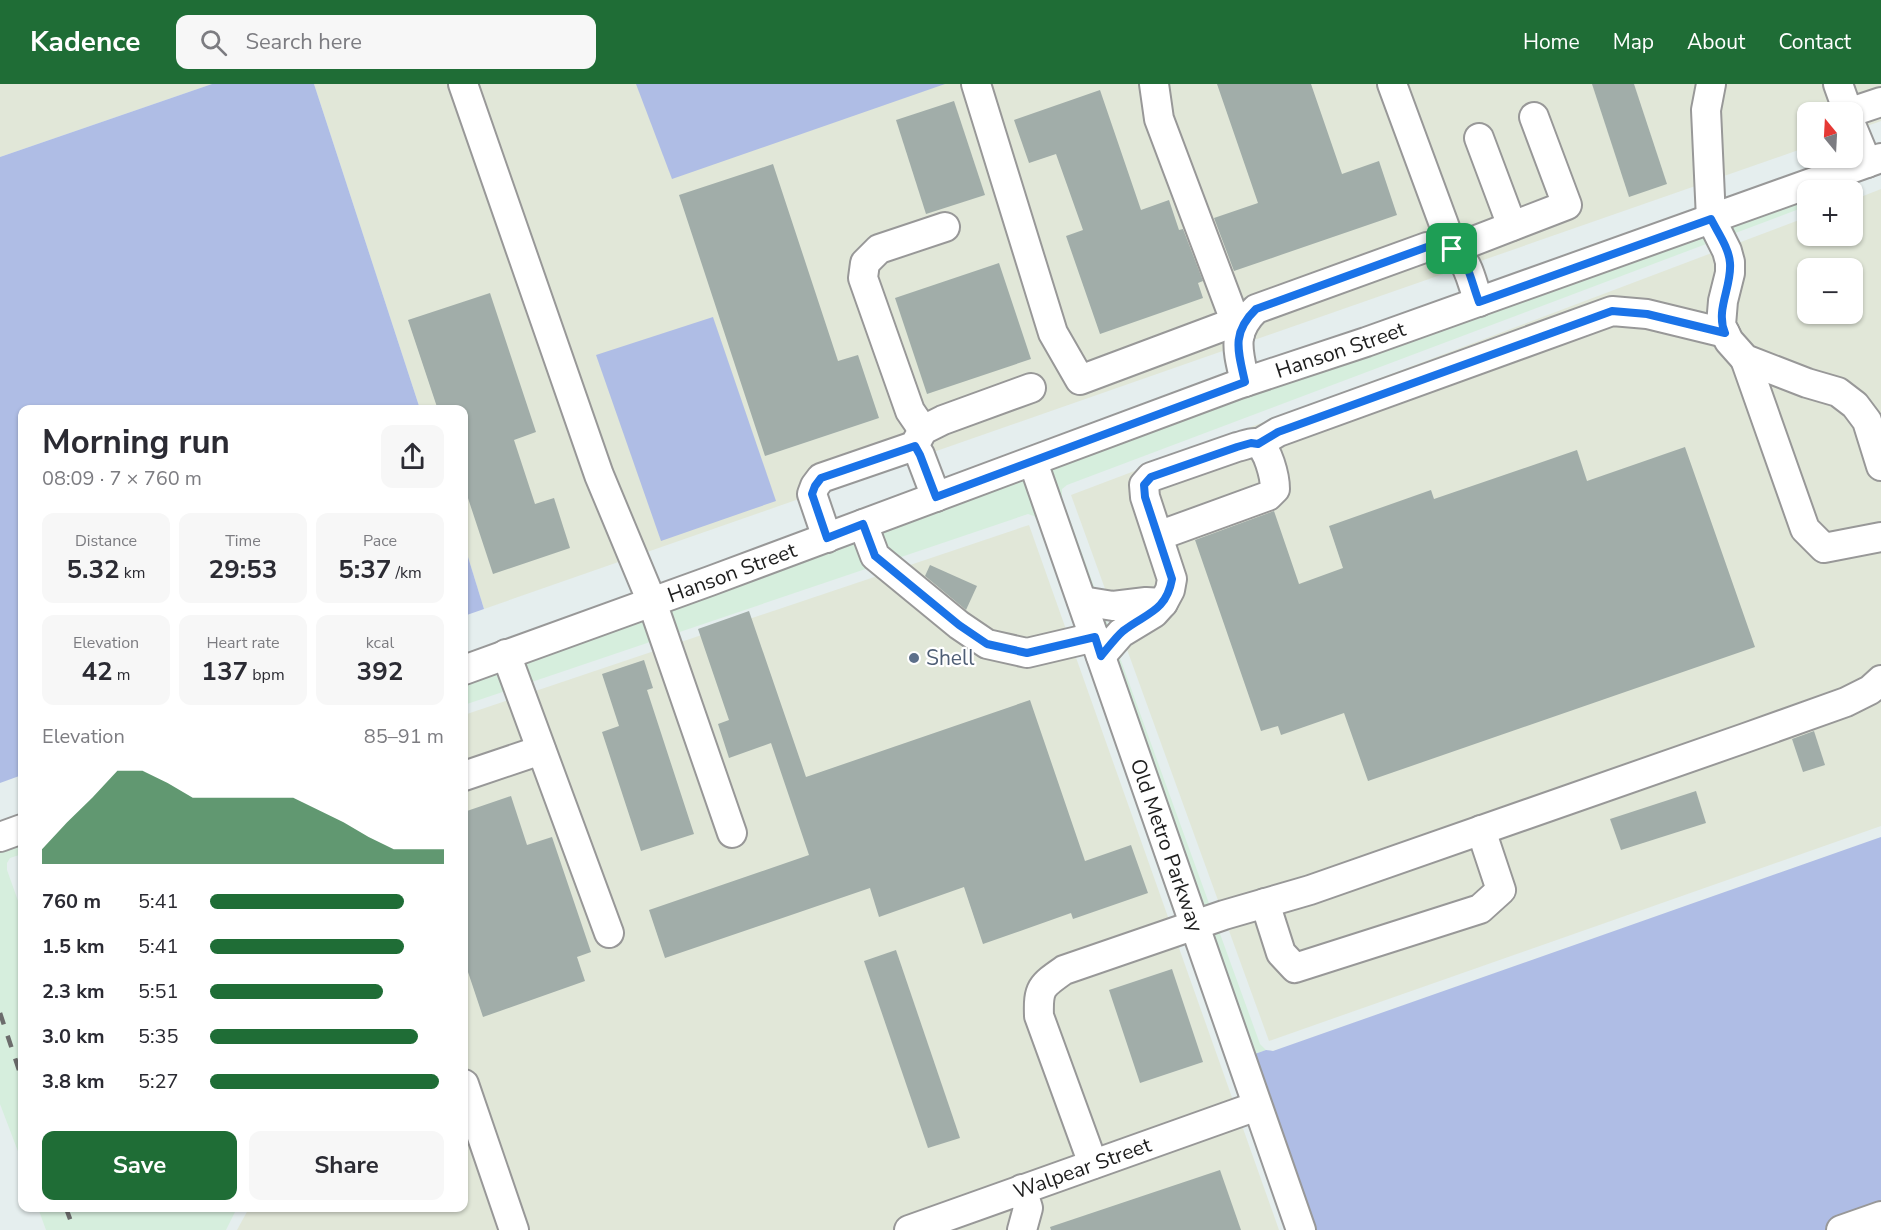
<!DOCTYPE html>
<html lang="en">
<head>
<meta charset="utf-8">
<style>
  body { margin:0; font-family:"Nunito Sans",sans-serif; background:#f7f7f7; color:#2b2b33; height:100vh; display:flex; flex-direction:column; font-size:22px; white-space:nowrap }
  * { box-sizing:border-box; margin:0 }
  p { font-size:20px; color:#7c7c81 }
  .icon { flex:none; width:33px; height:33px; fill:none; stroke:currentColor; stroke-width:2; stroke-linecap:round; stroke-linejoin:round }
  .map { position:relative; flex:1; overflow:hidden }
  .side { position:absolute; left:18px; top:321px; width:450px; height:807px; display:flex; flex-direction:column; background:#fff; border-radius:12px; box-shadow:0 2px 4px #0004 }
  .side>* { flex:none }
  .needle { width:39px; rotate:342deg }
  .tools { position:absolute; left:1797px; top:18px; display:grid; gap:12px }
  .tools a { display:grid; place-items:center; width:66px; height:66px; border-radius:12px; background:#fff; box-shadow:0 2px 4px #0004; font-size:30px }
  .pin { position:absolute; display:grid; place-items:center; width:51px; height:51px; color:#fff; margin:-26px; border-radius:12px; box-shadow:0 3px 9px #0006 }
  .round { display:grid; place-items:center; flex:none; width:63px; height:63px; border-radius:12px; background:#f7f7f7 }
  .head { display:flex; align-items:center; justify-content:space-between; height:102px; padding:0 24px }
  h1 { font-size:33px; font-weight:700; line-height:45px }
  .metrics { display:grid; grid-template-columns:repeat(3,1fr); gap:9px; height:102px; padding:6px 24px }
  .metrics div { display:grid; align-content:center; border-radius:12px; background:#f7f7f7; text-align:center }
  .metrics b { font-size:26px; font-weight:700 }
  .metrics small { font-size:16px; font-weight:400 }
  .metrics p { font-size:16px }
  .chart { height:168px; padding:12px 24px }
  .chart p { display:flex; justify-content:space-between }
  .chart svg { width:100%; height:108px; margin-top:6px; fill:#1f6d36; opacity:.7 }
  .button { display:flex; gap:12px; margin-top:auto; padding:12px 24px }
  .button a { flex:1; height:69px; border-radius:12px; background:#1f6d36; color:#fff; font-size:24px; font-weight:700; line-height:69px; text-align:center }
  .button a+a { background:#f7f7f7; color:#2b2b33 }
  ul { padding:0 24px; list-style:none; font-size:20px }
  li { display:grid; grid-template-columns:96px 72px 1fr; align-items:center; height:45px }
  li i { height:15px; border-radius:8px; background:#1f6d36 }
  header { display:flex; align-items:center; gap:36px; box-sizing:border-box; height:84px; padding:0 30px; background:#1f6d36; color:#fff }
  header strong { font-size:28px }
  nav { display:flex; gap:33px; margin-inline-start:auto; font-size:21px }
  .search { width:420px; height:54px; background:#f7f7f7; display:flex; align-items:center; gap:15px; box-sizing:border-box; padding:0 21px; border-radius:12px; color:#7c7c81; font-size:22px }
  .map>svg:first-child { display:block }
</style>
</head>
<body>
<header>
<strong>Kadence</strong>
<div class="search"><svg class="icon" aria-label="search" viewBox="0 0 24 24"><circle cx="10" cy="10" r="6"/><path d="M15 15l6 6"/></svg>Search here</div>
<nav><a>Home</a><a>Map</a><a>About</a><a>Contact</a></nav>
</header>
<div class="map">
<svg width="1881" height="1146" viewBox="0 0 1881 1146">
  <rect width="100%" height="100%" fill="#e5eeee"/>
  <g fill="#d6eedd">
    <path d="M 1807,113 L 1807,122 L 1067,401 L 1062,405 L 1062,414 L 1260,960 L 1266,966 L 1252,971 L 1047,385 L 1113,359 Z"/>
    <path d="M 1026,393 L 1289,1146 L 1038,438 L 1034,432 L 1028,430 L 464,621 L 464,599 Z"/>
    <path d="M 22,758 L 22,770 L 10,774 L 7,779 L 7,786 L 22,828 L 22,1078 L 0,1020 L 0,766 Z"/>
    <path d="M 38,1124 L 237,1124 L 226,1146 L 46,1146 Z"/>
  </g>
  <g fill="#e1e7d8" fill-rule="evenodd">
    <path d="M 0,0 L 212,0 L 0,73 Z"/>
    <path d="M 314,0 L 1881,0 L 1881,37 L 1853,47 L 1852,28 L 1808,28 L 1807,63 L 484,525 L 464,460 L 464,326 L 420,325 Z"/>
    <path d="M 1881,105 L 1881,742 L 1269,957 L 1071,411 L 1807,133 L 1808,152 L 1852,152 L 1853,116 ZM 1808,184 L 1852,184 L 1852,230 L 1808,230 Z"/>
    <path d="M 1029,441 L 1279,1146 L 237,1146 L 249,1124 L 464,1124 L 464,631 Z"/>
  </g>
  <g fill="#afbde5">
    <path d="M 212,0 L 314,0 L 420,325 L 22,326 L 22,691 L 0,699 L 0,73 Z"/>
    <path d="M 636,0 L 945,0 L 672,95 Z"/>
    <path d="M 713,233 L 776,417 L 661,457 L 596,271 Z"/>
    <path d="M 464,460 L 484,525 L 464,532 Z"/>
    <path d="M 1881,753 L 1881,1146 L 1313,1146 L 1252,971 L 1266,966 L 1273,967 Z"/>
  </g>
  <g fill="#a1ada9">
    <path d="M 1217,0 L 1311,0 L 1342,90 L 1379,77 L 1397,131 L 1234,187 L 1214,134 L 1258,119 Z"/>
    <path d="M 1592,0 L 1634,0 L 1667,100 L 1629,113 Z"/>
    <path d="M 1100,6 L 1141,126 L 1169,116 L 1179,146 L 1183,145 L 1203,197 L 1198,199 L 1203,214 L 1100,250 L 1066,152 L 1083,146 L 1056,70 L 1029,79 L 1014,36 Z"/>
    <path d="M 954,17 L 985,111 L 926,130 L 896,36 Z"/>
    <path d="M 773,80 L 838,277 L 858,271 L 879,334 L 765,372 L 679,111 Z"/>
    <path d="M 999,179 L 1031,275 L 927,310 L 895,214 Z"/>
    <path d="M 490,209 L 536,348 L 514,356 L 535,420 L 554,414 L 570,464 L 493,490 L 464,402 L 464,326 L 438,326 L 408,236 Z"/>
    <path d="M 1685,363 L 1755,563 L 1368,697 L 1344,629 L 1281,651 L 1278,642 L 1261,647 L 1195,456 L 1274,427 L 1299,500 L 1343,484 L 1329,442 L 1431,406 L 1434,415 L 1577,366 L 1587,397 Z"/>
    <path d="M 930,481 L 977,502 L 966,526 L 925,492 Z"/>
    <path d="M 749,527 L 806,693 L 1030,616 L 1085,777 L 1131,761 L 1148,809 L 1073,835 L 1071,829 L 983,860 L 964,803 L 879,833 L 870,804 L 665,874 L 649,826 L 809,771 L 771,659 L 729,674 L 718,640 L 729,636 L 698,545 Z"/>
    <path d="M 644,576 L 653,604 L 647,606 L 694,750 L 641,767 L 602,648 L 619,642 L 602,590 Z"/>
    <path d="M 1814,647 L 1825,681 L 1803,688 L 1792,655 Z"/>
    <path d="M 1696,707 L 1706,739 L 1621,766 L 1610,735 Z"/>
    <path d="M 511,712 L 527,761 L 552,753 L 591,868 L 577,873 L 585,897 L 483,933 L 464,876 L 464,728 Z"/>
    <path d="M 896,866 L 960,1054 L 928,1064 L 864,877 Z"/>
    <path d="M 1172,885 L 1203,978 L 1140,999 L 1109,906 Z"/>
    <path d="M 1220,1086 L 1241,1146 L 1051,1146 L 1050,1143 Z"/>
  </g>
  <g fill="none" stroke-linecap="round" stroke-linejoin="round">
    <defs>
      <g id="minor">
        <path d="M 463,0 L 599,391 L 652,518 L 732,749"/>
        <path d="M 976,0 L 1053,249 L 1080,296 L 1235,238"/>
        <path d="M 1154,0 L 1159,35 L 1240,250"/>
        <path d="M 1392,0 L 1453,165 L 1567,121 L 1534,33"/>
        <path d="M 1711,0 L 1706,26 L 1711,135 L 1727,167 L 1730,178 L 1730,189 L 1723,217 L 1721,241 L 1729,257 L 1745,275 L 1807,299 L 1838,308 L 1855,321 L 1867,337 L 1881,382"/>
        <path d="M 1838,0 L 1848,28"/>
        <path d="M 1851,28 L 1881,18"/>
        <path d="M 1852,43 L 1867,79"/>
        <path d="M 1479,54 L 1512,142"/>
        <path d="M 1745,275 L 1805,445 L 1824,464 L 1881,453"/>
        <path d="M 1245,298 C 1238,267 1231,249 1256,225 L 1427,163 C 1468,161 1467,186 1479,218"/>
        <path d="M 923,346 L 910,327 L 863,194 L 865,179 L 879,165 L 945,143"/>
        <path d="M 1258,360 L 1278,348 L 1612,227 L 1647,230 L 1725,249"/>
        <path d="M 914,362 L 920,371 L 936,413"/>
        <path id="s1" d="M 1033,378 L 1301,1146"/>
        <path d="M 863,440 L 875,472 L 959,541 L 987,560 L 1027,569 L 1095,553"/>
        <path d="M 1158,452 L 1268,412 L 1275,405 C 1275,394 1268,362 1256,359 C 1250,358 1243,362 1237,363 L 1151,393 L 1144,401 L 1145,413 L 1172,495 L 1170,506 L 1163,519"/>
        <path d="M 827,454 L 812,410 L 815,402 L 821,394 L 914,362 L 923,346 L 943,336 L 1031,304"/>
        <path d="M 1082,517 L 1113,522 L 1146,518 L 1163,519 L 1154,529 L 1121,549 L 1101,572"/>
        <path d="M 506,570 L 609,849"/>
        <path id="s2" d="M 464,586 L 710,497 L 1239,300 L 1366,258 L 1881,74"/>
        <path d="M 464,692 L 541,666"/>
        <path d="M 0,753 L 22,745"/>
        <path d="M 1265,819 L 1281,869 L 1295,884 L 1480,825 L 1501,806 L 1481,746"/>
        <path d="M 464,1000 L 514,1146"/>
        <path d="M 1093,1080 L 1039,932 C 1038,904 1041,902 1064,886 L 1224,831 L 1310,806 L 1745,654 L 1846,618 L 1870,606 L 1881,596"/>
        <path id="s3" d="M 909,1146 L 1257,1022"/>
        <path d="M 1022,1146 L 1028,1124 L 1022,1105"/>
        <path d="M 1841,1146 L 1881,1132"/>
      </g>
    </defs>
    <use href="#minor" stroke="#989898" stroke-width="32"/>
    <use href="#minor" stroke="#fff" stroke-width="28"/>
    <g stroke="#6c6c6c" stroke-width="4.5" stroke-dasharray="12 12" stroke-linecap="butt">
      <path d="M 0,929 L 22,995"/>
      <path d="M 66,1124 L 74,1146"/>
    </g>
  </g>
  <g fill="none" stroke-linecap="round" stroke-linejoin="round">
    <defs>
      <path id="route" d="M 1711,135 C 1718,149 1729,164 1730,179 C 1732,203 1715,226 1725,249 L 1647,230 L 1612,227 L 1278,348 L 1258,360 L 1251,359 L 1237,363 L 1151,393 L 1144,401 L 1145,413 L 1172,495 C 1166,528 1146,529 1123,547 C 1115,554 1108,564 1101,572 L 1095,553 L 1027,569 L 987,560 L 959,541 L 875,472 L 863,440 L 827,454 L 812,410 L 815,402 L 821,394 L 915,362 L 920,371 L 936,413 L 1245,298 C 1238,267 1231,249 1256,225 L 1427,163 C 1468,161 1467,186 1479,218 Z"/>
    </defs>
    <use href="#route" stroke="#fff" stroke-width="12"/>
    <use href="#route" stroke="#1a73e8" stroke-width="8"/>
  </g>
  <circle fill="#5c6f8a" stroke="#fff" stroke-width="2" cx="914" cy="574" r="6"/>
  <g text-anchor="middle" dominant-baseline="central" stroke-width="4.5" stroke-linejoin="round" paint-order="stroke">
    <g font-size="21" fill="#1e1e1e" stroke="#fff">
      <text stroke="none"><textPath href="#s2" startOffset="933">Hanson Street</textPath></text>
      <text stroke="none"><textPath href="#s2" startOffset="285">Hanson Street</textPath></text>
      <text stroke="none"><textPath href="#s1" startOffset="406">Old Metro Parkway</textPath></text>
      <text stroke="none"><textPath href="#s3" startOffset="184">Walpear Street</textPath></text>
    </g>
    <g font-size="21" fill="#4e5e75" stroke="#fff" text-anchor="start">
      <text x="926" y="574">Shell</text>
    </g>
  </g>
</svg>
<div class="tools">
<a><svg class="needle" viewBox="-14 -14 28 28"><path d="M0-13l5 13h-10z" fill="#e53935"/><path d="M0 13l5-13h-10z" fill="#7c7c81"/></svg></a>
<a>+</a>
<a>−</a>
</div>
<div class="pin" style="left:1452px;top:165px;background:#1e9e55"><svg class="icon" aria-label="arrive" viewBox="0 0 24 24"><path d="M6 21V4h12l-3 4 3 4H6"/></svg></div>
<section class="side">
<div class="head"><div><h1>Morning run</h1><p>08:09 · 7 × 760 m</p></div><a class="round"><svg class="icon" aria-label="share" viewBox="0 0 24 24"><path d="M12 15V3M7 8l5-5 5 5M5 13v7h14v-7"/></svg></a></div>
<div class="metrics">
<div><p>Distance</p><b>5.32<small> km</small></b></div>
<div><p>Time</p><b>29:53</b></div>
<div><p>Pace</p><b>5:37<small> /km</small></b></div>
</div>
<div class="metrics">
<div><p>Elevation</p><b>42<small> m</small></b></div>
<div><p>Heart rate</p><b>137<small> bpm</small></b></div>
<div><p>kcal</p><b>392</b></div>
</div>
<div class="chart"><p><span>Elevation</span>85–91 m</p>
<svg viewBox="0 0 160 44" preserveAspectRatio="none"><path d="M0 44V38L10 27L20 17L30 6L40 6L50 11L60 17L70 17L80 17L90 17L100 17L110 22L120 27L130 33L140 38L150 38L160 38V44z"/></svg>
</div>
<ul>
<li><b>760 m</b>5:41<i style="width:83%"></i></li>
<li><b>1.5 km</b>5:41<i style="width:83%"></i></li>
<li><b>2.3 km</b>5:51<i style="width:74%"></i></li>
<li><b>3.0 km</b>5:35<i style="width:89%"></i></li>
<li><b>3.8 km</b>5:27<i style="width:98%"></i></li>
</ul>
<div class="button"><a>Save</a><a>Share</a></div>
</section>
</div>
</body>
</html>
